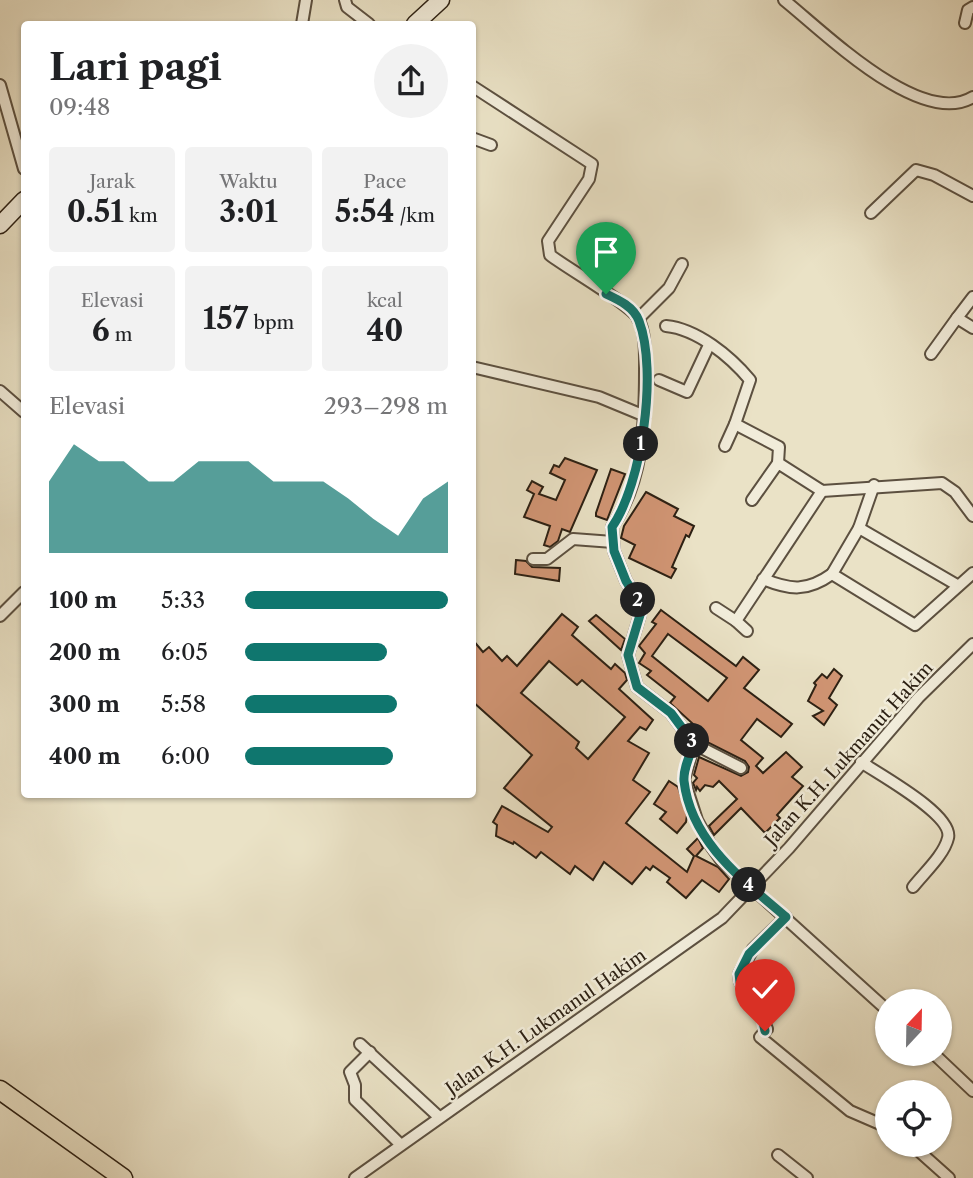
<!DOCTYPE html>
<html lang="id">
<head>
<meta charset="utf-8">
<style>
  body { margin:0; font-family:"Libre Caslon Text",serif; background:#f2f2f2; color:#202124; height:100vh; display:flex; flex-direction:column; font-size:26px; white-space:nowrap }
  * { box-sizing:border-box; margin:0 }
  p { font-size:23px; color:#757577 }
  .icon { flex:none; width:38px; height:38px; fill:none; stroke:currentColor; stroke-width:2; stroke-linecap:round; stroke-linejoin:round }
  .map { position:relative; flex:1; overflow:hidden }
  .panel { position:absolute; left:21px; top:21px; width:455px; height:777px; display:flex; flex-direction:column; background:#fff; border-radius:7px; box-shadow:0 2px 5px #0004 }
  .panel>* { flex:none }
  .needle { width:46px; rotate:22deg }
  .tools { position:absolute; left:875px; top:989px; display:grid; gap:14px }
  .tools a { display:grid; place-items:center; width:77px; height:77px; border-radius:50%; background:#fff; box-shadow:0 2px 5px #0004; font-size:35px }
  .pin { position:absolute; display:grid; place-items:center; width:60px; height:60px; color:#fff; margin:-72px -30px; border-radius:50% 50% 50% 0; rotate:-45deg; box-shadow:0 0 7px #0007 }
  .pin .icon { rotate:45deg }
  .km { position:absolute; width:35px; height:35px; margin:-18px; border-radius:50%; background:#222; color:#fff; font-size:19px; line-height:35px; text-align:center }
  .round { display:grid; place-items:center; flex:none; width:74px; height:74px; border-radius:37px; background:#f2f2f2 }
  .head { display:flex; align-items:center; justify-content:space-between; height:119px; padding:0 28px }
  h1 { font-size:38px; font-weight:700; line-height:52px }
  .figures { display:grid; grid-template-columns:repeat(3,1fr); gap:10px; height:119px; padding:7px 28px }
  .figures div { display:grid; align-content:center; border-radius:7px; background:#f2f2f2; text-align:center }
  .figures b { font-size:30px; font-weight:700 }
  .figures small { font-size:19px; font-weight:400 }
  .figures p { font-size:19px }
  .chart { height:196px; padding:14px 28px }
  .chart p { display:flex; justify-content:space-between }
  .chart svg { width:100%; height:126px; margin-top:7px; fill:#0f766e; opacity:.7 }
  ul { padding:0 28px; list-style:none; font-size:23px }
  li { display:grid; grid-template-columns:112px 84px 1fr; align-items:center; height:52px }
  li i { height:18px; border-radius:9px; background:#0f766e }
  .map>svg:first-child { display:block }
</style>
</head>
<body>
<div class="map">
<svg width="973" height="1178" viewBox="0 0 973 1178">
  <rect width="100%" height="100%" fill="#eae2c6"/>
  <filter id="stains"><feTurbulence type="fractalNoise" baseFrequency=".00286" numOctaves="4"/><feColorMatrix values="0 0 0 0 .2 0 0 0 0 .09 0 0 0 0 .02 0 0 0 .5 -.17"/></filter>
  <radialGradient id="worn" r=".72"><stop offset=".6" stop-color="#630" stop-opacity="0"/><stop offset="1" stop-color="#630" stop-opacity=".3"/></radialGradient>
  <g fill="#d19574" stroke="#2c2013" stroke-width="2" fill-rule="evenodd">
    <path d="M 565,458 L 597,470 L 570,532 L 562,529 L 558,541 L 550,547 L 544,545 L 550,526 L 524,517 L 534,494 L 527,490 L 532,481 L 543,487 L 539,494 L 556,500 L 565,480 L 550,473 L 554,465 L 559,467 Z"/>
    <path d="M 611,469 L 625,474 L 607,520 L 596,516 L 596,513 Z"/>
    <path d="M 646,492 L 678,509 L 674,516 L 694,526 L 689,537 L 686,535 L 672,567 L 676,569 L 671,578 L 629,558 L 635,545 L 621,538 L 624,526 Z"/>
    <path d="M 516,560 L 526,561 L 532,567 L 560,568 L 559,581 L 515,574 Z"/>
    <path d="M 661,610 L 736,666 L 743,657 L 759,670 L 744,688 L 792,724 L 781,737 L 757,719 L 741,740 L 763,758 L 756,766 L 763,773 L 786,752 L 802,767 L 792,777 L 803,786 L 777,815 L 780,818 L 765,833 L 741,808 L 714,835 L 709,826 L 737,799 L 719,781 L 713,787 L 705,785 L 700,791 L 697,787 L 696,790 L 693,783 L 697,778 L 694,775 L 699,757 L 741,776 L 748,772 L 749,767 L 745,761 L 699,738 L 703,733 L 670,703 L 675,697 L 647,675 L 651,671 L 639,663 L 645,653 L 639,646 L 656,624 L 652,622 ZM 668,634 L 727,678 L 708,701 L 652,656 Z"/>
    <path d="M 562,614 L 578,627 L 572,635 L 611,669 L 615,664 L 625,673 L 627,680 L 619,689 L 653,720 L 646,730 L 640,727 L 628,741 L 649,753 L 633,780 L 650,792 L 626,823 L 687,872 L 694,856 L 687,849 L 698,838 L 703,848 L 696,856 L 718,867 L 729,879 L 719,892 L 702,880 L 686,898 L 667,882 L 670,878 L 653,866 L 650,870 L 646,867 L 632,884 L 604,862 L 593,880 L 575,866 L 570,874 L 541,852 L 536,858 L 514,842 L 513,844 L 496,836 L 497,825 L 493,822 L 502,806 L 548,832 L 552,827 L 504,788 L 532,755 L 472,701 L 472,639 L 483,652 L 489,647 L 502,661 L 507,656 L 517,666 ZM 549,661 L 577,685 L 582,680 L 625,717 L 588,759 L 576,748 L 579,742 L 521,693 Z"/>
    <path d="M 596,615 L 625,639 L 621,650 L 589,621 Z"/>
    <path d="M 834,669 L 842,676 L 829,698 L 837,705 L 824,725 L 813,716 L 823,711 L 808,701 L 816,685 L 814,683 L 822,674 L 827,678 Z"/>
    <path d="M 669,781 L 678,787 L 687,815 L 686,822 L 677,833 L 660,819 L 666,812 L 654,804 Z"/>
  </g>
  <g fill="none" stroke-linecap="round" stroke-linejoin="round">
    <defs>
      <g id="street">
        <path d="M 345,0 L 347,7 L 369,24"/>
        <path d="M 784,0 C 824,32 921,129 973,97"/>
        <path d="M 965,23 L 968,10 L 973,7"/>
        <path d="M 302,24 L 306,0"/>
        <path d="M 0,85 L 24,169"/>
        <path d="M 472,86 L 592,164 L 589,179 L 548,241 L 550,255 C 568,269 630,304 638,318 C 646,333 645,355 645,371 C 645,425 643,481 612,527 L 614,551 L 626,581 L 640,603 L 640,615 L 628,655 L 637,687 L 671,713 L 694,744 L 684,780 L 697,820 L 711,846 L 721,860 L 887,1010"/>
        <path d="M 472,138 L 491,145"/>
        <path d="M 871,213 L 916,170 L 934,175 L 973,196"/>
        <path d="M 957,318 L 973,297"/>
        <path d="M 638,319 L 669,288 L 682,264"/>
        <path d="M 666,326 C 697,329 730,356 750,380 L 735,424 L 779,447 L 778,463"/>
        <path d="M 931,354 L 957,318 L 973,328"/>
        <path d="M 472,367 L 599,397 L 645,416"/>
        <path d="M 659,380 L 687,392 L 709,345"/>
        <path d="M 0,391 L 24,412"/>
        <path d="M 725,446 L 735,424"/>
        <path d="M 874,485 L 859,528 L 832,574 L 915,625 L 973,573"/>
        <path d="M 752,500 L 778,463 L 822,491 L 942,483 L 955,492 L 973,516"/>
        <path d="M 859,528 L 957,585"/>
        <path d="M 533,559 L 547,559 L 573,539 L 613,542"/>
        <path d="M 763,579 C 790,590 807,592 832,574"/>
        <path d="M 716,608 L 736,621"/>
        <path d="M 0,616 L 24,592"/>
        <path d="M 747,631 L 736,621 L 822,491"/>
        <path d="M 694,744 L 741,768"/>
        <path d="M 861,762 C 880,775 954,815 948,838 C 944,855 924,873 913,887"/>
        <path d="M 786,917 L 753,949 L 739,974 L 740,982 L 756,1003 L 767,1029 L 760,1037 L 850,1111 L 887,1127"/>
        <path d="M 360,1044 L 439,1117"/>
        <path d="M 370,1052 L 350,1072 L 355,1085 L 355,1100 L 400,1144"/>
        <path d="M 934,1054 L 973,1091"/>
        <path d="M 911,1144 L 949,1178"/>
        <path d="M 778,1155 L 807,1178"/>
        <path d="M 355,1178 L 722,918 L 789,848 L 919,697 L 973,644"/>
      </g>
      <g id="secondary">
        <path d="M 415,24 L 441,0"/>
        <path d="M 0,225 L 24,200"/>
      </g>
      <path id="primary" d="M 0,1090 L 123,1178"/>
    </defs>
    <use href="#street" stroke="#5c5040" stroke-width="14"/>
    <use href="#secondary" stroke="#2c2013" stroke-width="19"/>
    <use href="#primary" stroke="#2c2013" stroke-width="21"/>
    <use href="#street" stroke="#f1ecda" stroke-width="10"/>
    <use href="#secondary" stroke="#f1ecda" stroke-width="16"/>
    <use href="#primary" stroke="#eae2c6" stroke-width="18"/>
  </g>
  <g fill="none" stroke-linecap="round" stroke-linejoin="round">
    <defs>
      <path id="route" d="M 606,294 C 619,300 634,307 639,321 C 658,371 642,484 612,527 L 614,551 L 626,581 L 640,603 L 640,615 L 628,655 L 637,687 L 671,713 L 694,744 C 690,755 683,769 684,781 C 691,842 743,880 786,917 L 749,954 L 739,974 L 740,982 L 761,1013 L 765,1031"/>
    </defs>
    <use href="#route" stroke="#fff" stroke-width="14"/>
    <use href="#route" stroke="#0f766e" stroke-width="9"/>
  </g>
  <g text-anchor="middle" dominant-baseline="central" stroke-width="5" stroke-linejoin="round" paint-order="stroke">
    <g font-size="18" fill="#2c2013" stroke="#f1ecda">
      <text transform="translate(849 754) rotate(-48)">Jalan K.H. Lukmanut Hakim</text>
      <text transform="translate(546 1022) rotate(-35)">Jalan K.H. Lukmanul Hakim</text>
    </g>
  </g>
  <rect width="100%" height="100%" filter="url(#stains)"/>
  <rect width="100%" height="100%" fill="url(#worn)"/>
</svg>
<div class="tools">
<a><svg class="needle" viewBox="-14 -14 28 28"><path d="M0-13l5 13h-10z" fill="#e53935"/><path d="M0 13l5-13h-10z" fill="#757577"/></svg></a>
<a><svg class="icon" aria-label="locate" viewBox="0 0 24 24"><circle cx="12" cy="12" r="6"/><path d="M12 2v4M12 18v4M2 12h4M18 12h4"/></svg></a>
</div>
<div class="pin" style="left:606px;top:294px;background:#1e9e55"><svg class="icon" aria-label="arrive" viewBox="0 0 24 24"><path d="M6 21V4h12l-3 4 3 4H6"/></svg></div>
<div class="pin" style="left:765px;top:1031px;background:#d93025"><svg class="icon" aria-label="check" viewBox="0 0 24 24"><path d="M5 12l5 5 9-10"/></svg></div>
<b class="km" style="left:641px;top:444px">1</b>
<b class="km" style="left:638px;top:600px">2</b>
<b class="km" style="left:692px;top:741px">3</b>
<b class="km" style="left:749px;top:885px">4</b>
<section class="panel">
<div class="head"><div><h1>Lari pagi</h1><p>09:48</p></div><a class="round"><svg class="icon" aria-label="share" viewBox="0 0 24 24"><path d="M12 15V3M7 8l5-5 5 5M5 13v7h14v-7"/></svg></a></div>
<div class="figures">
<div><p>Jarak</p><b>0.51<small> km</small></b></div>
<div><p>Waktu</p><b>3:01</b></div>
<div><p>Pace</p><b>5:54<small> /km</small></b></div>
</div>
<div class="figures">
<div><p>Elevasi</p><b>6<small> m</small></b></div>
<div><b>157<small> bpm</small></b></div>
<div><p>kcal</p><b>40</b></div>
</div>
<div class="chart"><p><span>Elevasi</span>293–298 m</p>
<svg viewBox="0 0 160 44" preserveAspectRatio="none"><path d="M0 44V19L10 6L20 12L30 12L40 19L50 19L60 12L70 12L80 12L90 19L100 19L110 19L120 25L130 32L140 38L150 25L160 19V44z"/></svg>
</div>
<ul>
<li><b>100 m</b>5:33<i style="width:100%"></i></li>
<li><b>200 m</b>6:05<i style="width:70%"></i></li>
<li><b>300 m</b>5:58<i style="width:75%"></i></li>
<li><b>400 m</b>6:00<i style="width:73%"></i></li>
</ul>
</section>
</div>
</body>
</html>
